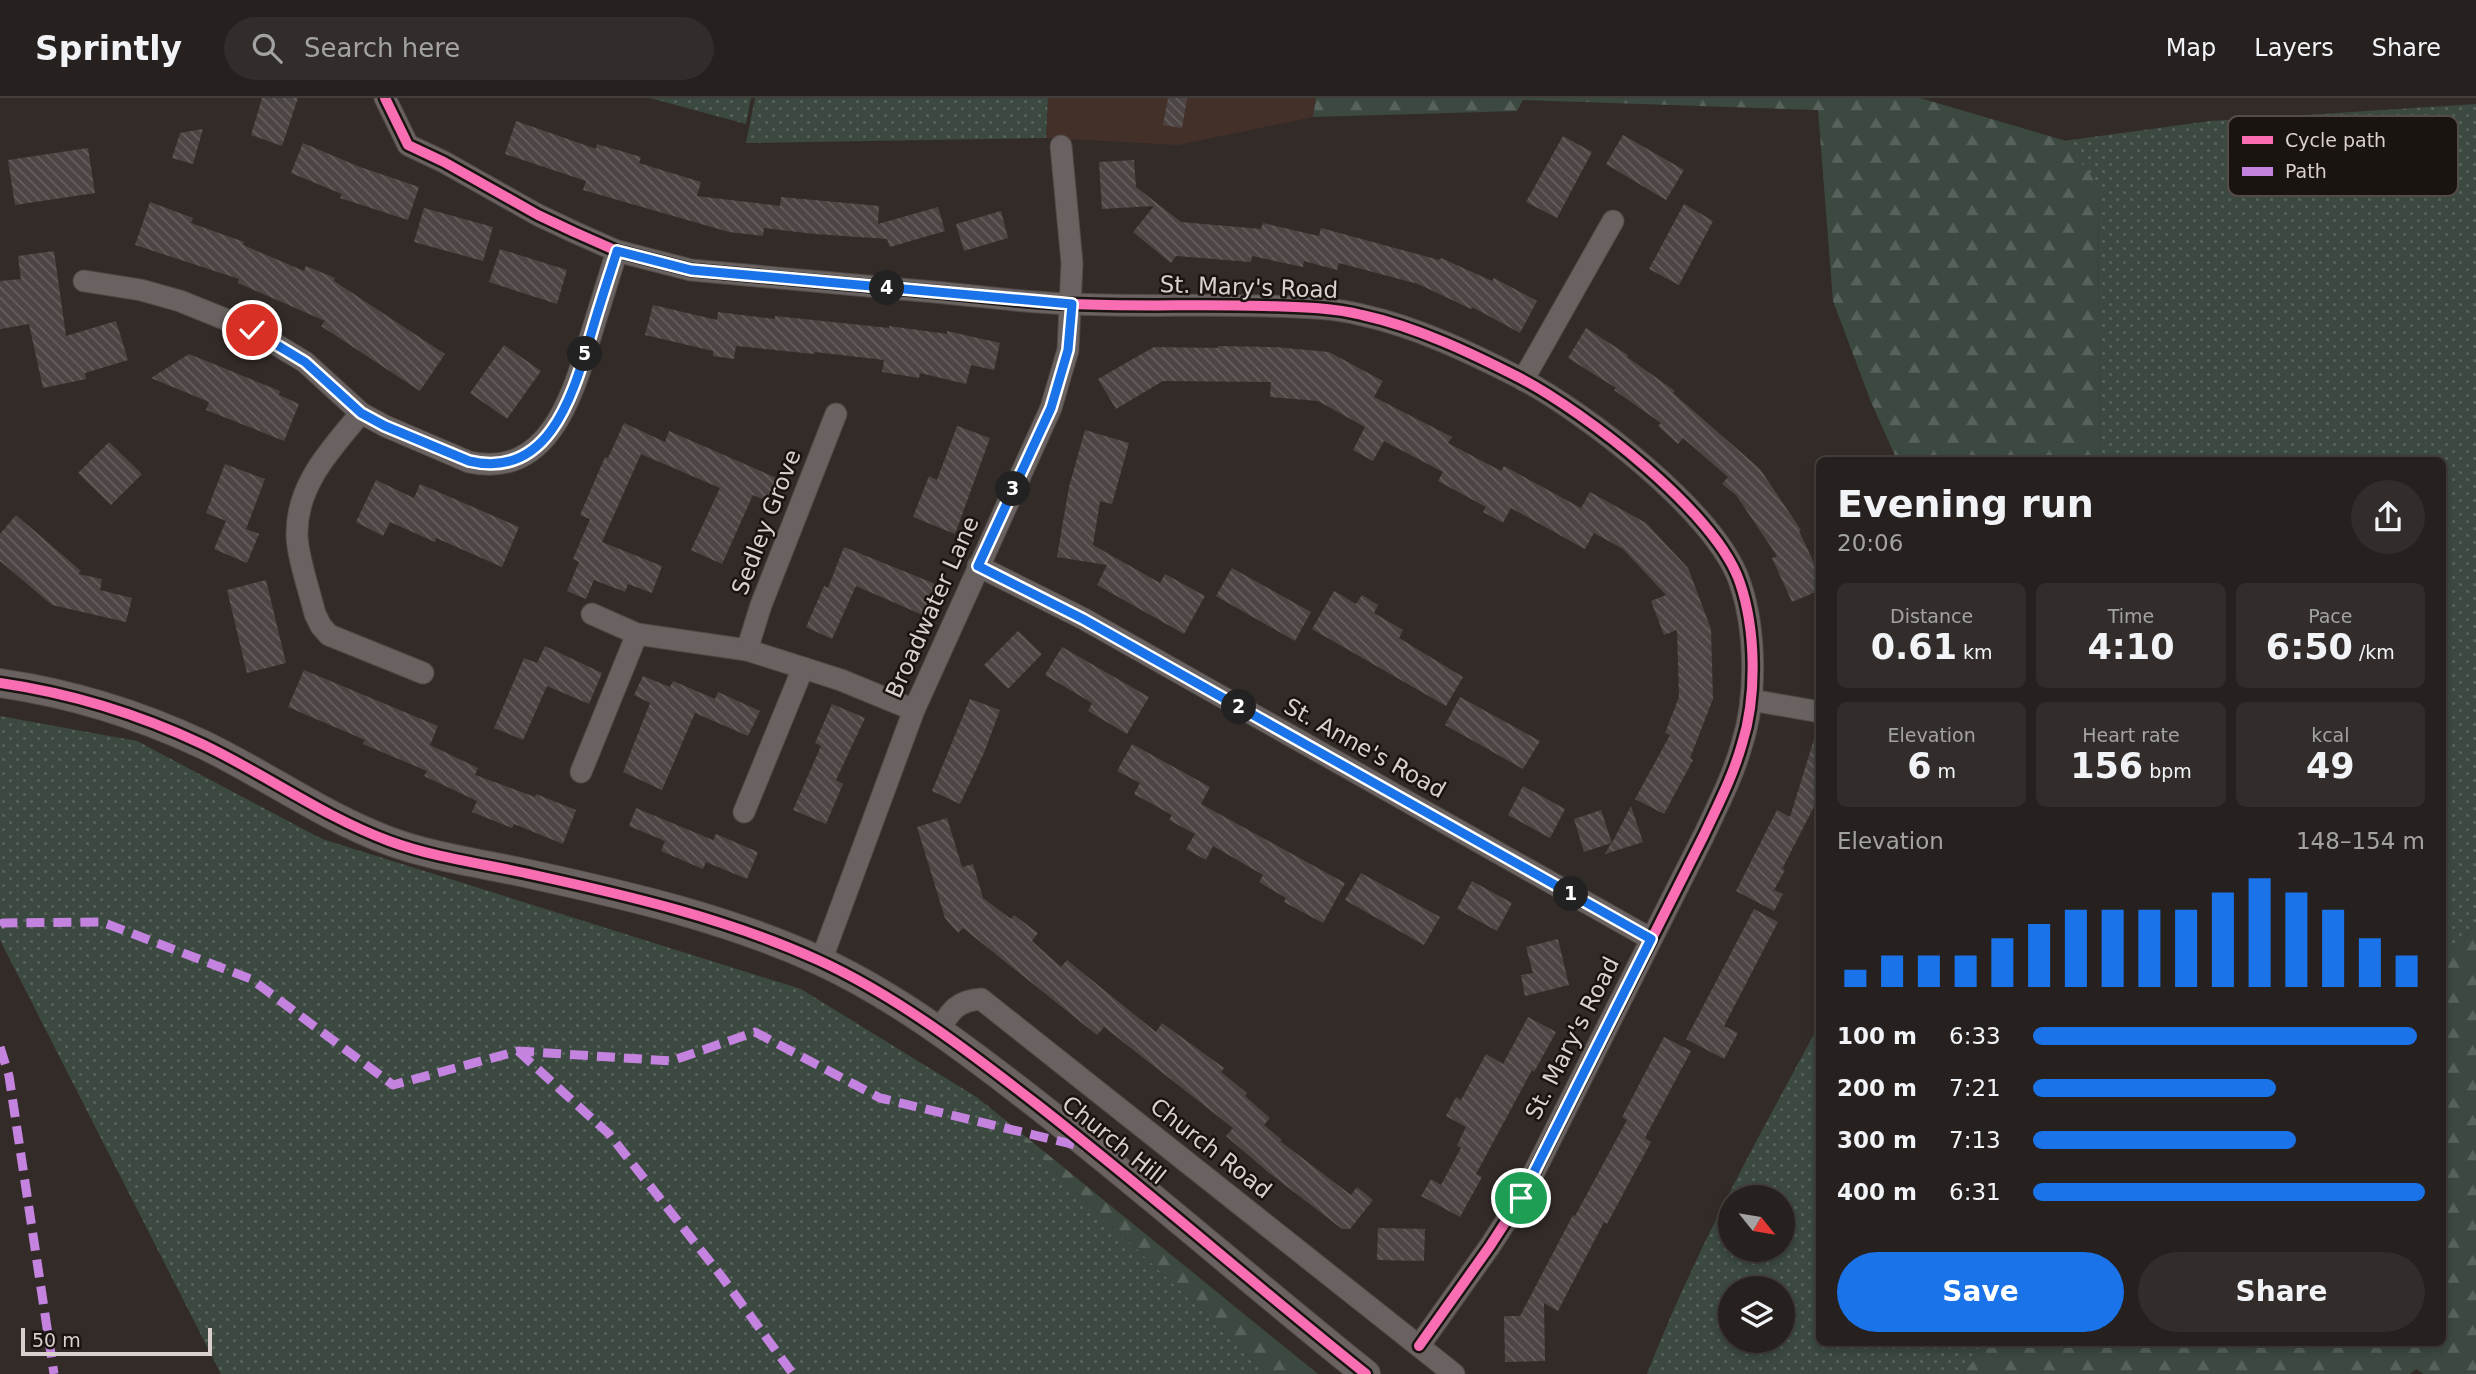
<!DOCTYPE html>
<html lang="en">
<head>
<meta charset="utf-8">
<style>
  body { margin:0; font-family:"DejaVu Sans",sans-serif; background:#322d2b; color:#f1f3f6; height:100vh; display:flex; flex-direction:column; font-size:26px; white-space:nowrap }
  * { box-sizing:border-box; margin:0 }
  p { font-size:23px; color:#a4a3a4 }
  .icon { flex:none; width:38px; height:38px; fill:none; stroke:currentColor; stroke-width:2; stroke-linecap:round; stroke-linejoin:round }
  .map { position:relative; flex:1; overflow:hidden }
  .details { position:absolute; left:1816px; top:359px; width:630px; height:889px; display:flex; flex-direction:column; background:#26201e; border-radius:10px; box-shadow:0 4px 10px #0003,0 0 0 2px #423e3c }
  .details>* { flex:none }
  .needle { width:46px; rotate:120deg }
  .controls { position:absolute; left:1718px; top:1087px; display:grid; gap:14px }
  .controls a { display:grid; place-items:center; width:77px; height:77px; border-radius:50%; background:#26201e; box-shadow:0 4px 10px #0003,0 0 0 2px #423e3c; font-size:35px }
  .scale { position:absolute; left:21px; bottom:18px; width:191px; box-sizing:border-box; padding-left:7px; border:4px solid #dad0cd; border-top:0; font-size:19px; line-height:24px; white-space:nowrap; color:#dad0cd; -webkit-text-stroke:5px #1a1411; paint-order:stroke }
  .pin { position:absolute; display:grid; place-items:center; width:60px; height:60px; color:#fff; margin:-30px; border:4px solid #fff; border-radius:50%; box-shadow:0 2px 7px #0007 }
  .km { position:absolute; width:35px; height:35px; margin:-18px; border-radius:50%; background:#222; color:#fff; font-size:19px; line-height:35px; text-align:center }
  .round { display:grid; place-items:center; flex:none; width:74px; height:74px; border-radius:37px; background:#322d2b }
  .overview { display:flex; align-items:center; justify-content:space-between; height:119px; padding:0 21px }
  h1 { font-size:38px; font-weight:700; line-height:52px }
  .metrics { display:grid; grid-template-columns:repeat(3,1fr); gap:10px; height:119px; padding:7px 21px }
  .metrics div { display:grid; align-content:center; border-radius:10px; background:#322d2b; text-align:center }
  .metrics b { font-size:35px; font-weight:700 }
  .metrics small { font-size:19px; font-weight:400 }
  .metrics p { font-size:19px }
  .chart { height:196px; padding:14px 21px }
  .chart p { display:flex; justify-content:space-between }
  .chart svg { width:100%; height:126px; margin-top:7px; stroke:#1a73e8; stroke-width:6 }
  .action { display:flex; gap:14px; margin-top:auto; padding:14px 21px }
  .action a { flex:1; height:80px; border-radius:42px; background:#1a73e8; color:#fff; font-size:28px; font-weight:700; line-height:80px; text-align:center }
  .action a+a { background:#322d2b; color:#f1f3f6 }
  ul { padding:0 21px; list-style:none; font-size:23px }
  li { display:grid; grid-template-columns:112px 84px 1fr; align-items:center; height:52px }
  li i { height:18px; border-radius:9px; background:#1a73e8 }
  header { display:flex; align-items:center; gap:42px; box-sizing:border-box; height:98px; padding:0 35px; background:#26201e; border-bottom:2px solid #423e3c }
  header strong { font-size:33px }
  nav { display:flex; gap:38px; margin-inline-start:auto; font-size:24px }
  .search { width:490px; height:63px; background:#322d2b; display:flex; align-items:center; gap:18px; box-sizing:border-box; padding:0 24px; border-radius:38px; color:#a4a3a4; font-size:26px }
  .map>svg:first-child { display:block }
</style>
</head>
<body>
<header>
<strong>Sprintly</strong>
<div class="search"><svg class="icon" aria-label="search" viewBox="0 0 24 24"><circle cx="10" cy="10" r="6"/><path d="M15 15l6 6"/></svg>Search here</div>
<nav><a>Map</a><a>Layers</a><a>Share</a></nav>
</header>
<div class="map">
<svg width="2476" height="1276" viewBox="0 0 2476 1276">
  <defs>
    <pattern id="green-dots" width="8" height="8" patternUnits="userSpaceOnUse" patternTransform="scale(1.75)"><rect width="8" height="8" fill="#3b4941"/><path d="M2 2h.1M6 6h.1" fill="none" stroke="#57625b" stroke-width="1.8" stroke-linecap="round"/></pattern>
    <pattern id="forest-firs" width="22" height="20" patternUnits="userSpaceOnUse" patternTransform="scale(1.75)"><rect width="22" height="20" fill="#3b4941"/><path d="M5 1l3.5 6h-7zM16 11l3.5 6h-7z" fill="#57625b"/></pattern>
    <pattern id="building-back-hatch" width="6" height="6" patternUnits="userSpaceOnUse" patternTransform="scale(1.75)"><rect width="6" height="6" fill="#4c4544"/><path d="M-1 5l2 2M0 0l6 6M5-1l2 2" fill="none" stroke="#655f5e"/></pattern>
  </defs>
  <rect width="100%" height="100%" fill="#332b28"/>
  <path fill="#433029" d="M 1048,0 L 1316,0 L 1313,19 L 1178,47 L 1046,40 Z"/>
  <g fill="url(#green-dots)" fill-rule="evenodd">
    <path d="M 650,0 L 751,0 L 746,26 Z"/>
    <path d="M 755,0 L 1048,0 L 1046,40 L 746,45 Z"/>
    <path d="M 2476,6 L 2476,829 L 2443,859 L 2443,362 L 2100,362 L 2098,86 L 2063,43 L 2210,23 Z"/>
    <path d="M 0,618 L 137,643 L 322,741 L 801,891 L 978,1000 L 1268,1276 L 221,1276 L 0,842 Z"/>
    <path d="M 1820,925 L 1820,1244 L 1988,1244 L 1963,1276 L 1647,1276 C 1694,1155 1758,1040 1820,925 ZM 1731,1099 L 1783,1099 L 1783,1152 L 1731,1152 ZM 1731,1190 L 1783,1190 L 1783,1242 L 1731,1242 Z"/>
  </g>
  <g fill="url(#forest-firs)">
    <path d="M 1316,0 L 1920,0 L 2063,42 L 2098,86 L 2100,362 L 1897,362 L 1871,304 L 1833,203 L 1818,12 L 1523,2 L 1517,13 L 1313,19 Z"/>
    <path d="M 2476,829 L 2476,1276 L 2424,1276 L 2416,1271 L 2410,1276 L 1963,1276 L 1988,1244 L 2443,1244 L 2443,859 Z"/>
    <path d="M 978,1000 L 1318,1276 L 1268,1276 Z"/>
  </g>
  <g fill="url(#building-back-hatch)">
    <path d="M 262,0 L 298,0 L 282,48 L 251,37 Z"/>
    <path d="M 1168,0 L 1187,0 L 1182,30 L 1163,27 Z"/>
    <path d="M 516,23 L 596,51 L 597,46 L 641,59 L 639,65 L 701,84 L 697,98 L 780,108 L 781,99 L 879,108 L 878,126 L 938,109 L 945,133 L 890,149 L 887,141 L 815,136 L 764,130 L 763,138 L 729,134 L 583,92 L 586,83 L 505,56 Z"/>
    <path d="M 203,31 L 193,66 L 172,60 L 180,35 Z"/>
    <path d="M 1623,37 L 1684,72 L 1666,102 L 1606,66 Z"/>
    <path d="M 1563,38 L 1592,54 L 1557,120 L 1526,104 Z"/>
    <path d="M 303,45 L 360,69 L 419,89 L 408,122 L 340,100 L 342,96 L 291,75 Z"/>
    <path d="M 88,50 L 95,95 L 15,107 L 8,62 Z"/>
    <path d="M 1134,62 L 1136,89 L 1181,124 L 1261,131 L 1263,125 L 1319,138 L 1321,130 L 1439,162 L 1441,160 L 1492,183 L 1494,180 L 1537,203 L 1520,235 L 1472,209 L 1471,211 L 1418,186 L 1339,165 L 1337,172 L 1304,163 L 1303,169 L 1252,158 L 1251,164 L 1176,158 L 1171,165 L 1133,134 L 1154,108 L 1102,111 L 1099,64 Z"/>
    <path d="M 150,104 L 193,120 L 191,125 L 244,144 L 243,147 L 304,173 L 306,168 L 335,180 L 334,183 L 445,256 L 420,293 L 321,228 L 325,223 L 238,185 L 239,181 L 135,147 Z"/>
    <path d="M 1684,106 L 1713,123 L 1679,187 L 1649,171 Z"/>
    <path d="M 424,110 L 493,129 L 483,163 L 414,144 Z"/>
    <path d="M 1001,113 L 1008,140 L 964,153 L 956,126 Z"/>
    <path d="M 500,151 L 567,172 L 557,206 L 489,184 Z"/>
    <path d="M 54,153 L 66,238 L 116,223 L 128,262 L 85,275 L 86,281 L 43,290 L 29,226 L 0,231 L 0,183 L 21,181 L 18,158 Z"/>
    <path d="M 653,207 L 717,222 L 718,214 L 775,221 L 775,218 L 889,230 L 889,228 L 947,236 L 947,233 L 1000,245 L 994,272 L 971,267 L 966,286 L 920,275 L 919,280 L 882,274 L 884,262 L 815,254 L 814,256 L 736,248 L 734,261 L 713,258 L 713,253 L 645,237 Z"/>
    <path d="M 1586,230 L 1628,257 L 1627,259 L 1675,293 L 1673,295 L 1760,371 L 1801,432 L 1799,433 L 1820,478 L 1820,492 L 1792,504 L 1772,460 L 1777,458 L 1736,397 L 1722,386 L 1728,379 L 1683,340 L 1678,346 L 1658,328 L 1661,325 L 1614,292 L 1616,290 L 1568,260 Z"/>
    <path d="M 504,247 L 541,273 L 507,321 L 470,295 Z"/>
    <path d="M 1218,248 L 1275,249 L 1329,254 L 1383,283 L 1374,299 L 1452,339 L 1448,345 L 1501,373 L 1504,368 L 1581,410 L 1590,394 L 1646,425 L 1688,470 L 1711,531 L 1713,601 L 1690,660 L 1693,662 L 1664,716 L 1635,701 L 1670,637 L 1665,635 L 1679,599 L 1677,532 L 1664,537 L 1651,503 L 1666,497 L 1623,451 L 1594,435 L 1585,451 L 1511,410 L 1503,425 L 1483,414 L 1486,409 L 1438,383 L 1443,374 L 1384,343 L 1373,363 L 1353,352 L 1365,329 L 1318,303 L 1270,299 L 1271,284 L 1163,283 L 1116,311 L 1098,281 L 1154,249 L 1218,250 Z"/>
    <path d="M 189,256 L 280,293 L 279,297 L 299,306 L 284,343 L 206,312 L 209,304 L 151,280 Z"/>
    <path d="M 624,325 L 665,344 L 669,333 L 781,382 L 771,405 L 753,397 L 722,466 L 691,452 L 720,390 L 641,356 L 602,444 L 662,468 L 652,495 L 628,486 L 625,494 L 594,482 L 586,501 L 567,493 L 579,464 L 573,461 L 590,421 L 580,417 L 605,359 L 608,360 Z"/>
    <path d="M 957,328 L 990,340 L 955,436 L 913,419 L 929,378 L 937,382 Z"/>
    <path d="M 1085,332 L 1129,345 L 1112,406 L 1100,403 L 1093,447 L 1160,485 L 1165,476 L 1205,498 L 1184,536 L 1097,487 L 1107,467 L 1057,459 L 1069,389 Z"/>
    <path d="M 109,344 L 142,376 L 111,407 L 78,375 Z"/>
    <path d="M 225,366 L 265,381 L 246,431 L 259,436 L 247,465 L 214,451 L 226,423 L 206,415 Z"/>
    <path d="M 376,382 L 414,400 L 420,386 L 519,429 L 502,469 L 436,440 L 435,444 L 390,424 L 383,438 L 356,424 Z"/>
    <path d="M 16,417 L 81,473 L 78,476 L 102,481 L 100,492 L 132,500 L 126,524 L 52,507 L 0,463 L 0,436 Z"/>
    <path d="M 844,449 L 938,487 L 925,518 L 856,488 L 832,541 L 806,529 L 824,488 L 828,490 Z"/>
    <path d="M 1232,470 L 1311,514 L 1295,543 L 1216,498 Z"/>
    <path d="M 266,482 L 286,565 L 247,575 L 227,492 Z"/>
    <path d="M 1334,493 L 1356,506 L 1362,497 L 1378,507 L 1374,515 L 1403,532 L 1399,540 L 1463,579 L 1446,608 L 1312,531 Z"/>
    <path d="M 1018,533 L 1042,556 L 1008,591 L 984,567 Z"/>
    <path d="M 545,548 L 602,575 L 589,606 L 547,588 L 523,642 L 494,630 L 524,560 L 537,565 Z"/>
    <path d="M 1062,549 L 1149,599 L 1127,636 L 1088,613 L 1092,605 L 1045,577 Z"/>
    <path d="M 304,572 L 438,628 L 430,647 L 478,670 L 475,677 L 535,699 L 536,696 L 576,712 L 563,746 L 514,726 L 512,730 L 472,714 L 477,703 L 424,678 L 427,673 L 363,646 L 365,642 L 288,609 Z"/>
    <path d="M 643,578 L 670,589 L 673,583 L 715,601 L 718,594 L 760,613 L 748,638 L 695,615 L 662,692 L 623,674 L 650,605 L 634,597 Z"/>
    <path d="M 1460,599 L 1540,643 L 1523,671 L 1445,627 Z"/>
    <path d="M 970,601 L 1000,612 L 984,655 L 960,706 L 932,693 Z"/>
    <path d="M 832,606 L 865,620 L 836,682 L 843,686 L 826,726 L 793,712 L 821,648 L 815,645 Z"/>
    <path d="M 1815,638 L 1820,639 L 1820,697 L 1782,771 L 1785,772 L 1774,792 L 1783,796 L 1774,813 L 1736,793 L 1777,712 L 1790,719 Z"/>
    <path d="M 1132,646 L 1210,689 L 1201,706 L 1345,785 L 1323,825 L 1284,804 L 1286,800 L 1259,784 L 1263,777 L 1213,748 L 1206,762 L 1186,751 L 1195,736 L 1169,722 L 1172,717 L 1134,696 L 1140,685 L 1117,673 Z"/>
    <path d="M 1523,688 L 1565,711 L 1550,740 L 1508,717 Z"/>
    <path d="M 1631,708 L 1643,744 L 1605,756 L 1611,745 L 1584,754 L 1574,721 L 1601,712 L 1612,745 Z"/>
    <path d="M 636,710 L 713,742 L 716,736 L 758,754 L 747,781 L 706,764 L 703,771 L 661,753 L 665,743 L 629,728 Z"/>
    <path d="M 947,720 L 962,769 L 973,766 L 983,800 L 1011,821 L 1014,817 L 1038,835 L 1032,843 L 1061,869 L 1067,862 L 1156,934 L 1162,925 L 1224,970 L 1221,974 L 1247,995 L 1245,998 L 1270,1020 L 1264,1027 L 1282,1042 L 1280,1043 L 1351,1097 L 1357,1089 L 1373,1102 L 1350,1131 L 1342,1131 L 1268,1074 L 1226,1038 L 1233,1030 L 1104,929 L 1097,937 L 963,830 L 958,835 L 945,820 L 917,729 Z"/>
    <path d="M 1361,775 L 1440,819 L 1424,847 L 1345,802 Z"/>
    <path d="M 1472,783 L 1512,805 L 1497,833 L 1457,811 Z"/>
    <path d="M 1754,811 L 1778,824 L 1724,928 L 1738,935 L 1724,961 L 1686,941 Z"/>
    <path d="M 1558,841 L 1569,887 L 1525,898 L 1521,877 L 1533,875 L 1526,849 Z"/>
    <path d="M 1528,919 L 1556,934 L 1534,974 L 1532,972 L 1476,1076 L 1482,1079 L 1460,1119 L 1421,1098 L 1431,1081 L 1441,1087 L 1461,1050 L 1457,1047 L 1466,1029 L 1446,1018 L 1456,999 L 1461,1002 L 1486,956 L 1503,966 Z"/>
    <path d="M 1664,939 L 1691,953 L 1645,1040 L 1651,1044 L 1607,1126 L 1604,1124 L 1558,1213 L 1544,1205 L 1545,1263 L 1505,1264 L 1504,1218 L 1520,1218 L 1573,1117 L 1575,1118 L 1627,1022 L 1622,1019 Z"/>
    <path d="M 1378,1130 L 1425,1131 L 1424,1163 L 1377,1162 Z"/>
  </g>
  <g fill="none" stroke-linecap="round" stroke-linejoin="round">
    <defs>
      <g id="minor">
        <path d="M 385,0 L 408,47 L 444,64 L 538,117 L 574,134 L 617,153 L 691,172 C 775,180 860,187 945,195 C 987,199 1030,205 1072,206 C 1136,209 1200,206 1264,208 C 1296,209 1330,209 1362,217 C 1417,229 1471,255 1520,280 C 1585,314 1717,415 1740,485 C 1756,532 1757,599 1742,646 C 1733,678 1718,707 1704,737 L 1521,1100 L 1490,1148 L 1419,1248"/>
        <path d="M 84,183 L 141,192 L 180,203 L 252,232 L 305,264 L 361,315 L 385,328 L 469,364 C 548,381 572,299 590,240 C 599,211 608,182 617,153"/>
        <path d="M 1523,282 L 1613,123"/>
        <path d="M 361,315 C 331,351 296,387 297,437 C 297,457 310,495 315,516 L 321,528 L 329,537 L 423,575"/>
        <path d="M 978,468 L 1084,521 L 1651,841"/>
        <path d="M 592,516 L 637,536 L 747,552 L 841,582 L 914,612"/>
        <path d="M 747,552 L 761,507 L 836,316"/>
        <path d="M 1751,602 L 1820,614"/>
        <path d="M 581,674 L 637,536"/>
        <path d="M 744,714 L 803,570"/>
        <path d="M 821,863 L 914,612 L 1051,310 L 1068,252 L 1072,165 L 1061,48"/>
        <path d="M 938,933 C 951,913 956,903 981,901 L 1454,1276"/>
      </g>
      <path id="tertiary" d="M 0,585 C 69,595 138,616 202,646 C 265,676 322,718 389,743 C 435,760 486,766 534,777 C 630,798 728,821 818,862 C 897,898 971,955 1039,1008 C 1150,1095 1256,1188 1366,1276"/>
    </defs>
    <use href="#minor" stroke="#504946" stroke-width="23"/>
    <use href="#tertiary" stroke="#504946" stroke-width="30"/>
    <use href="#minor" stroke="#696260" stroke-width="21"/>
    <use href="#tertiary" stroke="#696260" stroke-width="28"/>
    <g stroke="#c483df" stroke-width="9" stroke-dasharray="18 9" stroke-linecap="butt">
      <path d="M 0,827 L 3,825 L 102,824 L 251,881 L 393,987 L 518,953 L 671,963 L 755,934 L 880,1000 L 1084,1049"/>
      <path d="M 0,949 L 9,978 L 54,1276"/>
      <path d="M 518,953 L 609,1036 L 722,1179 L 793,1276"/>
    </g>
    <defs>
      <g id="cycleway">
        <path d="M 385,0 L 408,47 L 444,64 L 538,117 L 574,134 L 617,153 L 691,172 C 775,180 860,187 945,195 C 987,199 1030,205 1072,206 C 1136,209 1200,206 1264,208 C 1296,209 1330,209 1362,217 C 1417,229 1471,255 1520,280 C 1585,314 1717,415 1740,485 C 1756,532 1757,599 1742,646 C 1733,678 1718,707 1704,737 L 1521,1100 L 1490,1148 L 1419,1248"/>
        <path d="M 0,585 C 69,595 138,616 202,646 C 265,676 322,718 389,743 C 435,760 486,766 534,777 C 630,798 728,821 818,862 C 897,898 971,955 1039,1008 C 1150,1095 1256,1188 1366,1276"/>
      </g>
    </defs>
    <use href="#cycleway" stroke="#1a1411" stroke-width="15"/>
    <use href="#cycleway" stroke="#f96db3" stroke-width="10"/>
  </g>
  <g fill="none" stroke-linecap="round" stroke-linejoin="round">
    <defs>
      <path id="route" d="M 252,232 L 305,264 L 361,315 L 385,328 L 469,363 C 548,382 572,299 590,240 C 598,211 608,182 617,153 L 691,172 L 1072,206 L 1068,252 L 1051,310 L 978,468 L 1083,521 L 1651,841 L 1521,1100"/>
    </defs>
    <use href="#route" stroke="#fff" stroke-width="14"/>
    <use href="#route" stroke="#1a73e8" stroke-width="9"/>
  </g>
  <g text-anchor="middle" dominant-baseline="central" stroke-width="5" stroke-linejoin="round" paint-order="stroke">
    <g font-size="23" fill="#dad0cd" stroke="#1a1411">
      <text transform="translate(1249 189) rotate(2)">St. Mary's Road</text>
      <text transform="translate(766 424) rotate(-69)">Sedley Grove</text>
      <text transform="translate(932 509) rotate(-66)">Broadwater Lane</text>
      <text transform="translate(1365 650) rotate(29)">St. Anne's Road</text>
      <text transform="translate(1572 940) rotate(-63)">St. Mary's Road</text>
      <text transform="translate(1114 1042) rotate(39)">Church Hill</text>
      <text transform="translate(1211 1050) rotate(38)">Church Road</text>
    </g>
  </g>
  <rect x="2228" y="18" width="230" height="80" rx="10" fill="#1a1411" stroke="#544c49" stroke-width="2"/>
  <rect x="2242" y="38" width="31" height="8" fill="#f96db3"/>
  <rect x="2242" y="69" width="31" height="9" fill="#c483df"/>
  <g font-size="19" fill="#dad0cd">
    <text x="2285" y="49">Cycle path</text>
    <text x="2285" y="80">Path</text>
  </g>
</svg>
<div class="controls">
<a><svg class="needle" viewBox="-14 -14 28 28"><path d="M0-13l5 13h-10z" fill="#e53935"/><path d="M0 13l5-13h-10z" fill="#a4a3a4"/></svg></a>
<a><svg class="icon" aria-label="layers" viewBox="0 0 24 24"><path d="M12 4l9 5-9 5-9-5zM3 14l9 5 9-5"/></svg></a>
</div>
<div class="scale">50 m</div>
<div class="pin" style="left:1521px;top:1100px;background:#1e9e55"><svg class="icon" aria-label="arrive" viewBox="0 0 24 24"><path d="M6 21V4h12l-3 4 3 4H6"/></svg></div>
<div class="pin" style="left:252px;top:232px;background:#d93025"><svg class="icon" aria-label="check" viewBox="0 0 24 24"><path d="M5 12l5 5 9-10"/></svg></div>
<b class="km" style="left:1571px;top:796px">1</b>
<b class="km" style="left:1239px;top:609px">2</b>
<b class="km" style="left:1013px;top:391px">3</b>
<b class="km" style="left:887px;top:190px">4</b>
<b class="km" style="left:585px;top:256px">5</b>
<section class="details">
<div class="overview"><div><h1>Evening run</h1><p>20:06</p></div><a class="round"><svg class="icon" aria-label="share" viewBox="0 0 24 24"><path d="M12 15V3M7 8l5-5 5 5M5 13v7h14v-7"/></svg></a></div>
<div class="metrics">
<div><p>Distance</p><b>0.61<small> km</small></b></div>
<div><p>Time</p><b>4:10</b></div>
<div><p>Pace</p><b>6:50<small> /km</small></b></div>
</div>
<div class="metrics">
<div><p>Elevation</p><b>6<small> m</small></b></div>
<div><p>Heart rate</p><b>156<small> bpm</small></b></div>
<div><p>kcal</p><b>49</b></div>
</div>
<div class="chart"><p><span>Elevation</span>148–154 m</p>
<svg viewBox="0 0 160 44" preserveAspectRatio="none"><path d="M5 44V38M15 44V33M25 44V33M35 44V33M45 44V27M55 44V22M65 44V17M75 44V17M85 44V17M95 44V17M105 44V11M115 44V6M125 44V11M135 44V17M145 44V27M155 44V33"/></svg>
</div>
<ul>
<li><b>100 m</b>6:33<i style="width:98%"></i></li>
<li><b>200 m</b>7:21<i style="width:62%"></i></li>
<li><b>300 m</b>7:13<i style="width:67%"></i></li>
<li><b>400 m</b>6:31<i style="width:100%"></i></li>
</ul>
<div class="action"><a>Save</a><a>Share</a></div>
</section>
</div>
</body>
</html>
